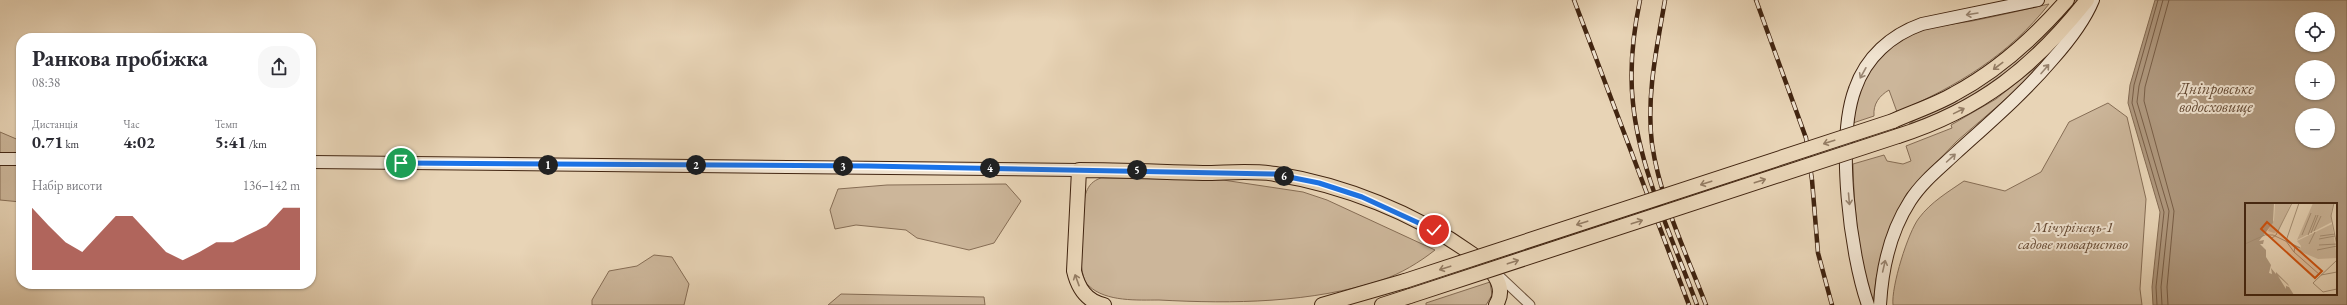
<!DOCTYPE html>
<html lang="uk">
<head>
<meta charset="utf-8">
<style>
  body { margin:0; font-family:"EB Garamond",serif; background:#f7f7f7; color:#2b2b33; height:100vh; display:flex; flex-direction:column; font-size:15px; white-space:nowrap }
  * { box-sizing:border-box; margin:0 }
  p { font-size:13px; color:#7c7c81 }
  .icon { flex:none; width:22px; height:22px; fill:none; stroke:currentColor; stroke-width:2; stroke-linecap:round; stroke-linejoin:round }
  .map { position:relative; flex:1; overflow:hidden }
  .sheet { position:absolute; left:16px; top:33px; width:300px; height:256px; display:flex; flex-direction:column; background:#fff; border-radius:16px; box-shadow:0 1px 3px #0004 }
  .sheet>* { flex:none }
  .buttons { position:absolute; left:2295px; top:12px; display:grid; gap:8px }
  .buttons a { display:grid; place-items:center; width:40px; height:40px; border-radius:50%; background:#fff; box-shadow:0 1px 3px #0004; font-size:20px }
  .pin { position:absolute; display:grid; place-items:center; width:34px; height:34px; color:#fff; margin:-17px; border:2px solid #fff; border-radius:50%; box-shadow:0 1px 4px #0007 }
  .km { position:absolute; width:20px; height:20px; margin:-10px; border-radius:50%; background:#222; color:#fff; font-size:11px; line-height:20px; text-align:center }
  .round { display:grid; place-items:center; flex:none; width:42px; height:42px; border-radius:16px; background:#f7f7f7 }
  .head { display:flex; align-items:center; justify-content:space-between; height:68px; padding:0 16px }
  h1 { font-size:22px; font-weight:700; line-height:30px }
  .figures { display:grid; grid-template-columns:repeat(3,1fr); gap:6px; height:68px; padding:4px 16px }
  .figures div { display:grid; align-content:center }
  .figures b { font-size:17px; font-weight:700 }
  .figures small { font-size:11px; font-weight:400 }
  .figures p { font-size:11px }
  .chart { height:112px; padding:8px 16px }
  .chart p { display:flex; justify-content:space-between }
  .chart svg { width:100%; height:72px; margin-top:4px; fill:#8f2418; opacity:.7 }
  .map>svg:first-child { display:block }
</style>
</head>
<body>
<div class="map">
<svg width="2347" height="305" viewBox="0 0 2347 305">
  <rect width="100%" height="100%" fill="#e8d4b6"/>
  <filter id="stains"><feTurbulence type="fractalNoise" baseFrequency=".005" numOctaves="4"/><feColorMatrix values="0 0 0 0 .2 0 0 0 0 .09 0 0 0 0 .02 0 0 0 .5 -.17"/></filter>
  <radialGradient id="worn" r=".72"><stop offset=".6" stop-color="#630" stop-opacity="0"/><stop offset="1" stop-color="#630" stop-opacity=".3"/></radialGradient>
  <g fill="#ccb69a" stroke="#866d55">
    <path d="M 2074,0 L 2078,0 C 2033,56 1978,101 1909,124 C 1922,114 1941,109 1956,101 C 2002,76 2042,42 2074,0 Z"/>
    <path d="M 2049,4 C 2009,55 1956,87 1897,112 L 1889,90 C 1879,96 1873,104 1874,116 L 1853,123 C 1857,91 1871,55 1901,39 C 1922,27 1948,25 1972,21 C 1997,16 2023,10 2049,4 Z"/>
    <path d="M 2044,61 L 2022,85 L 1957,141 L 1907,193 L 1889,229 L 1876,279 L 1873,305 C 1859,258 1854,213 1853,164 L 1884,155 L 1887,161 L 1903,164 L 1911,161 L 1906,146 L 1952,128 L 1951,125 L 1996,99 Z"/>
    <path d="M 2108,103 L 2127,117 L 2146,199 L 2140,289 L 2142,305 L 1893,305 C 1891,287 1908,232 1919,218 C 1931,202 1948,192 1964,181 L 2005,191 L 2041,172 L 2069,122 Z"/>
    <path d="M 0,132 L 21,141 L 21,202 L 0,200 Z"/>
    <path d="M 1101,178 L 1223,180 L 1303,192 L 1327,200 L 1435,250 C 1420,262 1400,274 1382,280 C 1312,303 1233,304 1159,300 C 1138,300 1106,302 1089,286 C 1076,275 1082,230 1083,213 C 1084,198 1085,183 1101,178 Z"/>
    <path d="M 1006,184 L 1021,201 L 994,243 L 969,250 L 917,238 L 906,230 L 856,225 L 835,229 L 830,210 L 838,189 L 887,185 Z"/>
    <path d="M 654,255 L 672,257 L 689,284 L 684,305 L 592,305 L 592,300 L 609,271 L 637,266 Z"/>
    <path d="M 1490,282 L 1492,295 L 1486,305 L 1426,305 L 1426,303 Z"/>
    <path d="M 841,294 L 984,297 L 985,305 L 828,305 Z"/>
  </g>
  <path fill="#af987e" stroke="#836a52" fill-rule="evenodd" d="M 2155,0 L 2347,0 L 2347,305 L 2153,305 L 2152,287 L 2160,212 L 2128,103 L 2130,85 ZM 2302,19 L 2328,19 L 2328,45 L 2302,45 ZM 2302,67 L 2328,67 L 2328,93 L 2302,93 ZM 2302,115 L 2328,115 L 2328,141 L 2302,141 ZM 2246,204 L 2336,204 L 2336,294 L 2246,294 Z"/>
  <g fill="none" stroke-linecap="round" stroke-linejoin="round">
    <g stroke="#785e47" stroke-width="1">
      <path d="M 2157,305 L 2156,287 L 2164,212 L 2132,103 L 2134,85 L 2158,0"/>
      <path d="M 2162,305 L 2161,287 L 2169,211 L 2137,102 L 2139,86 L 2163,0"/>
      <path d="M 2168,305 L 2167,287 L 2174,211 L 2144,101 L 2145,87 L 2169,0"/>
    </g>
    <defs>
      <path id="street" d="M 1496,273 L 1530,305"/>
      <g id="secondary">
        <path d="M 0,159 L 21,159"/>
        <path d="M 311,162 L 1079,170"/>
        <path d="M 1868,305 C 1850,254 1836,140 1855,89 C 1866,57 1891,35 1922,24 L 2038,0"/>
        <path d="M 1880,305 C 1882,269 1890,232 1910,201 C 1922,182 1940,168 1956,153 C 1989,123 2023,94 2052,60 C 2068,42 2084,22 2093,0"/>
      </g>
      <g id="primary">
        <path d="M 1893,121 C 1913,112 1935,105 1954,94 C 1999,70 2034,38 2067,0"/>
        <path d="M 1898,136 C 1980,110 2034,67 2087,0"/>
        <path d="M 1104,305 C 1086,301 1078,288 1074,271 L 1079,170 C 1120,170 1161,172 1203,173 C 1226,173 1252,170 1275,174 C 1344,185 1415,213 1472,254 C 1488,266 1509,284 1496,305"/>
        <path d="M 1322,305 L 1405,281"/>
        <path d="M 1382,305 L 1410,296"/>
      </g>
    </defs>
    <use href="#street" stroke="#6b503a" stroke-width="11"/>
    <use href="#secondary" stroke="#412410" stroke-width="14"/>
    <use href="#primary" stroke="#412410" stroke-width="16"/>
    <use href="#street" stroke="#f0e3d0" stroke-width="9"/>
    <use href="#secondary" stroke="#f0e3d0" stroke-width="12"/>
    <use href="#primary" stroke="#e8d4b6" stroke-width="14"/>
    <defs>
      <g id="rail">
        <path d="M 1574,0 L 1689,305"/>
        <path d="M 1640,0 C 1633,34 1629,68 1633,103 C 1639,169 1674,242 1697,305"/>
        <path d="M 1665,0 C 1657,47 1646,96 1652,144 C 1660,199 1686,253 1706,305"/>
        <path d="M 1756,0 L 1806,138 L 1812,180 L 1818,253 L 1832,305"/>
      </g>
    </defs>
    <use href="#rail" stroke="#412410" stroke-width="4.5"/>
    <use href="#rail" stroke="#f0e3d0" stroke-width="3" stroke-dasharray="9" stroke-linecap="butt"/>
    <defs>
      <g id="primary-bridge">
        <path d="M 1405,281 L 1893,121"/>
        <path d="M 1410,296 L 1898,136"/>
      </g>
    </defs>
    <use href="#primary-bridge" stroke="#412410" stroke-width="16" stroke-linecap="butt"/>
    <use href="#primary-bridge" stroke="#e8d4b6" stroke-width="14"/>
  </g>
  <defs><path id="oneway-shaft" d="M-6 0H5M1.5-3L5.5 0L1.5 3" fill="none" stroke-width="1.6" stroke-linecap="round" stroke-linejoin="round"/></defs>
  <g stroke="#988470">
    <use href="#oneway-shaft" transform="translate(1972 14) rotate(171)"/>
    <use href="#oneway-shaft" transform="translate(2045 69) rotate(-49)"/>
    <use href="#oneway-shaft" transform="translate(1863 73) rotate(119)"/>
    <use href="#oneway-shaft" transform="translate(1951 158) rotate(-42)"/>
    <use href="#oneway-shaft" transform="translate(1849 199) rotate(85)"/>
    <use href="#oneway-shaft" transform="translate(1884 266) rotate(-77)"/>
  </g>
  <g stroke="#947c63">
    <use href="#oneway-shaft" transform="translate(1998 66) rotate(143)"/>
    <use href="#oneway-shaft" transform="translate(1959 111) rotate(-26)"/>
    <use href="#oneway-shaft" transform="translate(1829 142) rotate(162)"/>
    <use href="#oneway-shaft" transform="translate(1760 181) rotate(-18)"/>
    <use href="#oneway-shaft" transform="translate(1706 183) rotate(162)"/>
    <use href="#oneway-shaft" transform="translate(1637 222) rotate(-18)"/>
    <use href="#oneway-shaft" transform="translate(1582 223) rotate(162)"/>
    <use href="#oneway-shaft" transform="translate(1513 262) rotate(-18)"/>
    <use href="#oneway-shaft" transform="translate(1445 268) rotate(162)"/>
    <use href="#oneway-shaft" transform="translate(1077 280) rotate(-110)"/>
  </g>
  <g fill="none" stroke-linecap="round" stroke-linejoin="round">
    <defs>
      <path id="route" d="M 401,163 L 868,166 L 1274,174 L 1319,183 L 1362,197 L 1434,230"/>
    </defs>
    <use href="#route" stroke="#fff" stroke-width="8"/>
    <use href="#route" stroke="#1a73e8" stroke-width="5"/>
  </g>
  <g text-anchor="middle" dominant-baseline="central" stroke-width="4" stroke-linejoin="round" paint-order="stroke">
    <g font-size="15" font-style="italic" fill="#644832" stroke="#f0e3d0">
      <text x="2073" y="226">Мічурінець-1<tspan x="2073" dy="17">садове товариство</tspan></text>
    </g>
    <g font-size="16" font-style="italic" fill="#624731" stroke="#f0e3d0">
      <text x="2216" y="88">Дніпровське<tspan x="2216" dy="18">водосховище</tspan></text>
    </g>
  </g>
  <g transform="translate(2245 203)">
    <rect width="92" height="92" fill="#e8d4b6"/>
    <path d="M 30,0 L 46,0 L 33,29 L 29,30 L 23,28 L 29,17 ZM 68,0 L 89,0 L 86,10 L 87,19 L 52,37 ZM 87,21 L 92,55 L 73,56 L 54,48 L 56,43 L 52,38 Z" fill="#ccb69a"/>
    <path d="M 0,0 L 29,0 L 28,20 L 14,38 L 19,37 L 18,41 L 15,41 L 21,47 L 21,54 L 26,62 L 24,70 L 27,71 L 26,65 L 31,71 L 31,69 L 43,81 L 44,83 L 33,73 L 41,86 L 41,83 L 44,84 L 49,92 L 0,92 Z" fill="#af987e"/>
    <path fill="none" stroke="#a58e74" stroke-width="1" d="M 69,28 L 76,13M 66,30 L 73,12M 21,32 L 28,32 L 55,45 L 41,38M 22,32 L 27,35 L 31,32 L 47,0M 57,32 L 66,10M 63,32 L 71,12M 75,33 L 90,31M 74,36 L 90,33M 41,38 L 54,0M 41,38 L 49,49 L 50,44M 0,41 L 22,31M 64,41 L 70,29M 74,42 L 92,41M 72,47 L 92,43 L 86,13 L 89,0M 49,49 L 75,72M 92,57 L 68,80 L 78,89 L 92,86M 76,72 L 92,69"/>
    <path fill="#cf510d" fill-opacity="0.15" stroke="#cf510d" stroke-width="2" d="M 22,19 L 77,68 L 70,75 L 16,26 Z"/>
    <rect width="92" height="92" fill="none" stroke="#412410" stroke-width="2"/>
  </g>
  <rect width="100%" height="100%" filter="url(#stains)"/>
  <rect width="100%" height="100%" fill="url(#worn)"/>
</svg>
<div class="buttons">
<a><svg class="icon" aria-label="locate" viewBox="0 0 24 24"><circle cx="12" cy="12" r="6"/><path d="M12 2v4M12 18v4M2 12h4M18 12h4"/></svg></a>
<a>+</a>
<a>−</a>
</div>
<div class="pin" style="left:401px;top:163px;background:#1e9e55"><svg class="icon" aria-label="arrive" viewBox="0 0 24 24"><path d="M6 21V4h12l-3 4 3 4H6"/></svg></div>
<div class="pin" style="left:1434px;top:230px;background:#d93025"><svg class="icon" aria-label="check" viewBox="0 0 24 24"><path d="M5 12l5 5 9-10"/></svg></div>
<b class="km" style="left:548px;top:165px">1</b>
<b class="km" style="left:696px;top:165px">2</b>
<b class="km" style="left:843px;top:166px">3</b>
<b class="km" style="left:990px;top:168px">4</b>
<b class="km" style="left:1137px;top:170px">5</b>
<b class="km" style="left:1284px;top:176px">6</b>
<section class="sheet">
<div class="head"><div><h1>Ранкова пробіжка</h1><p>08:38</p></div><a class="round"><svg class="icon" aria-label="share" viewBox="0 0 24 24"><path d="M12 15V3M7 8l5-5 5 5M5 13v7h14v-7"/></svg></a></div>
<div class="figures">
<div><p>Дистанція</p><b>0.71<small> km</small></b></div>
<div><p>Час</p><b>4:02</b></div>
<div><p>Темп</p><b>5:41<small> /km</small></b></div>
</div>
<div class="chart"><p><span>Набір висоти</span>136–142 m</p>
<svg viewBox="0 0 160 44" preserveAspectRatio="none"><path d="M0 44V6L10 17L20 27L30 33L40 22L50 11L60 11L70 22L80 33L90 38L100 33L110 27L120 27L130 22L140 17L150 6L160 6V44z"/></svg>
</div>
</section>
</div>
</body>
</html>
